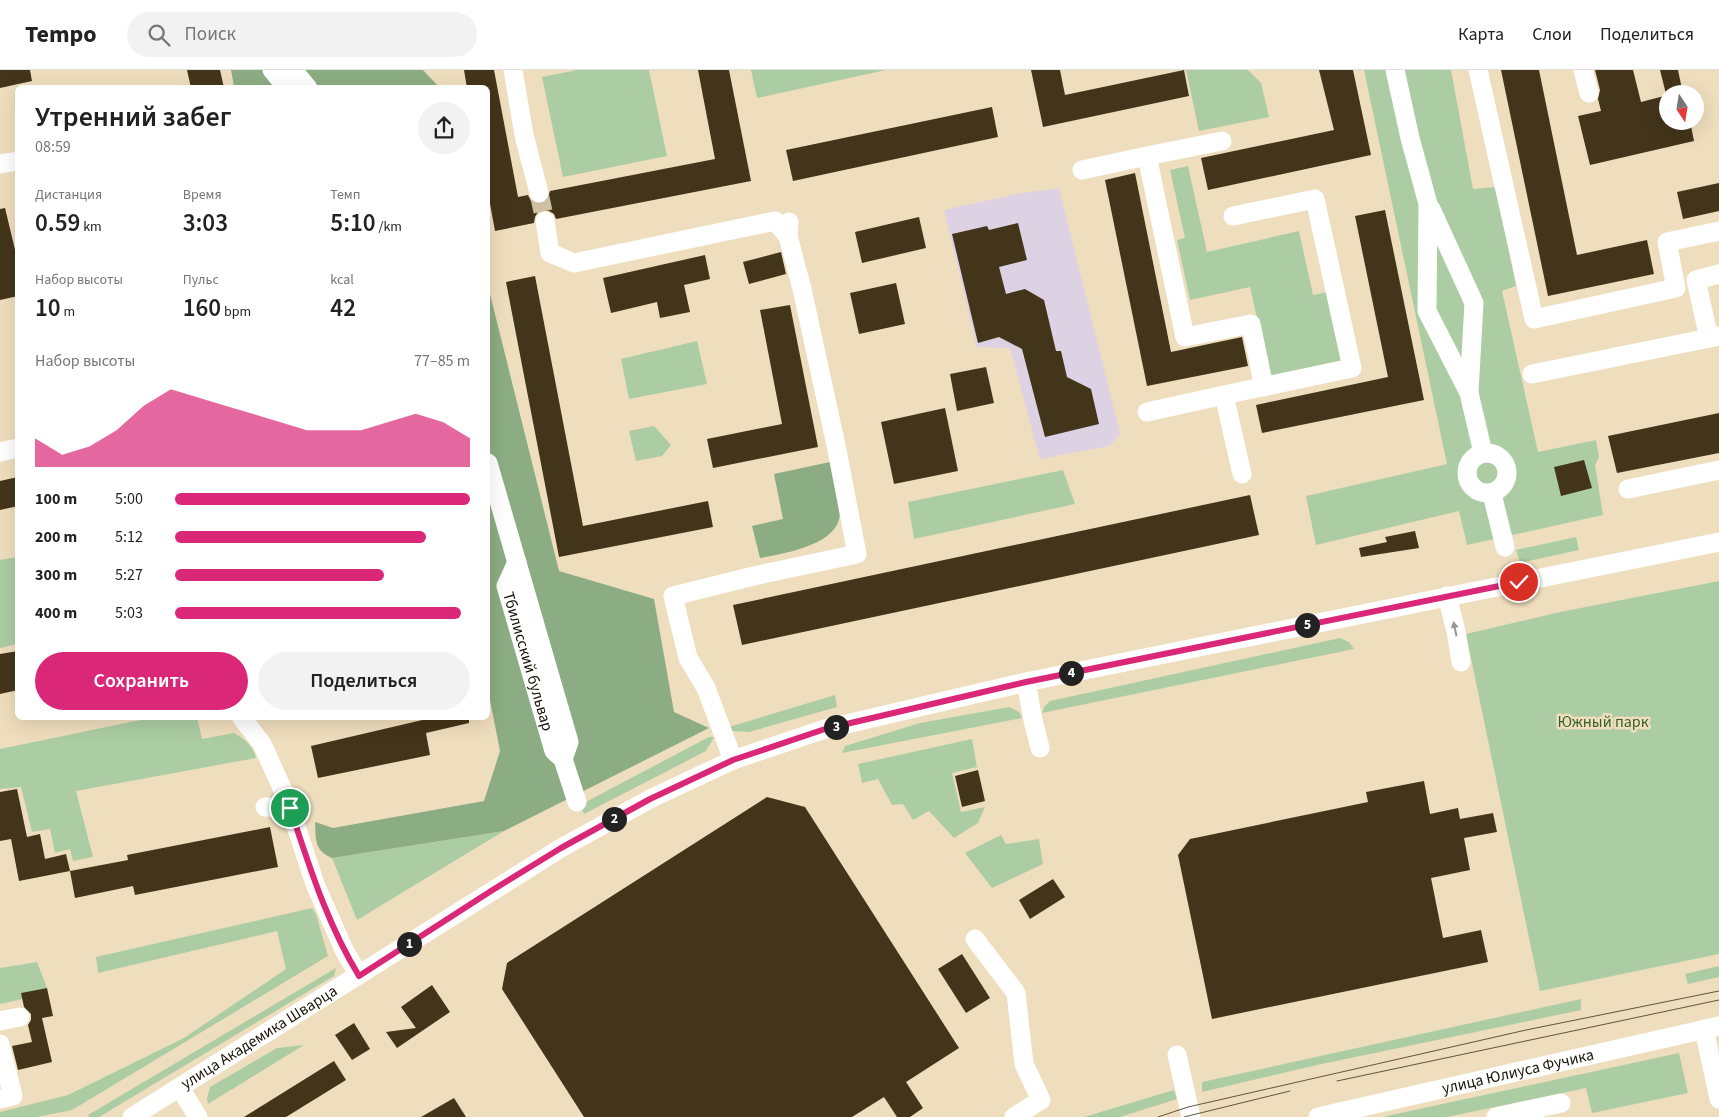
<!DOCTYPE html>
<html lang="ru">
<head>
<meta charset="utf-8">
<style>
  body { margin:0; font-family:"Source Sans 3",sans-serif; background:#f2f2f2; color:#222; height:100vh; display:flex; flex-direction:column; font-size:19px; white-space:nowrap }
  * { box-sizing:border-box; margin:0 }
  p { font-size:16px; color:#767676 }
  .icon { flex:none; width:28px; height:28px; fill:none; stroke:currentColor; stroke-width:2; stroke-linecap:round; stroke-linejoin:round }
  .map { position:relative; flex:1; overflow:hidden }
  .drawer { position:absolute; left:15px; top:15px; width:475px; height:635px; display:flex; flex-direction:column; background:#fff; border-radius:8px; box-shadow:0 5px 20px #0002 }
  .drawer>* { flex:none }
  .needle { width:32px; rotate:168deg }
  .controls { position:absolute; left:1659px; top:15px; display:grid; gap:10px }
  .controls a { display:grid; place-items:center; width:45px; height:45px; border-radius:50%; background:#fff; box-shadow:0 5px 20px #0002; font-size:25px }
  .pin { position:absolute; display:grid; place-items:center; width:42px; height:42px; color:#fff; margin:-21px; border:2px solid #fff; border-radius:50%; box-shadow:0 1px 5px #0007 }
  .km { position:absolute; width:25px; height:25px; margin:-12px; border-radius:50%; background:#222; color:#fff; font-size:14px; line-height:25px; text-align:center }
  .round { display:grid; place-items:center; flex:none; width:52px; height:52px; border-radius:26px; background:#f2f2f2 }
  .head { display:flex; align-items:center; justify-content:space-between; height:85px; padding:0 20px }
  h1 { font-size:28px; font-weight:600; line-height:38px }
  .figures { display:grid; grid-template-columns:repeat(3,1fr); gap:8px; height:85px; padding:5px 20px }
  .figures div { display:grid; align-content:center }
  .figures b { font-size:25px; font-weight:600 }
  .figures small { font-size:14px; font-weight:400 }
  .figures p { font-size:14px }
  .chart { height:140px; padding:10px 20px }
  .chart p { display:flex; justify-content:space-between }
  .chart svg { width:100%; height:90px; margin-top:5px; fill:#db2777; opacity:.7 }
  .cta { display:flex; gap:10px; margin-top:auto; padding:10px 20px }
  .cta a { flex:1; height:58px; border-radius:30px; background:#db2777; color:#fff; font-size:20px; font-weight:600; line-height:58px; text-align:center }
  .cta a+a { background:#f2f2f2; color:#222 }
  ul { padding:0 20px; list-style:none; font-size:16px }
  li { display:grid; grid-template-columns:80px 60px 1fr; align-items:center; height:38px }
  li i { height:12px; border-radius:6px; background:#db2777 }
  header { display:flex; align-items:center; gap:30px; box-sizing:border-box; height:70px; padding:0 25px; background:#fff; border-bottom:1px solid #e0e0e0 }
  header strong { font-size:24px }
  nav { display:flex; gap:28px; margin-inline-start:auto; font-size:18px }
  .search { width:350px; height:45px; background:#f2f2f2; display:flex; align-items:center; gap:12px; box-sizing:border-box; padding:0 18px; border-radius:28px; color:#767676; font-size:19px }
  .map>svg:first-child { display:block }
</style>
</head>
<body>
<header>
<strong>Tempo</strong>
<div class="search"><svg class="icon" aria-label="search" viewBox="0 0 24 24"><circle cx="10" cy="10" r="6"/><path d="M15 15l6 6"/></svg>Поиск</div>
<nav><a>Карта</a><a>Слои</a><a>Поделиться</a></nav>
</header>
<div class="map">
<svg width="1719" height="1047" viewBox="0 0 1719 1047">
  <rect width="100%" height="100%" fill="#efdebd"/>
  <path fill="#ddd1e4" d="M 1059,118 L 1120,364 L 1109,376 L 1040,389 L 1010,278 L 977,277 L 944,140 L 1017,124 Z"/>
  <g fill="#accda3">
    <path d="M 577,0 L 649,0 L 667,86 L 563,107 L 542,7 Z"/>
    <path d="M 751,0 L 886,0 L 757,28 Z"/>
    <path d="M 1186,0 L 1248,0 L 1261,13 L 1269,47 L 1199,61 Z"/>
    <path d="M 1364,0 L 1451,0 L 1473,119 L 1496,117 L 1516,216 L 1502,221 L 1538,382 L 1596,370 L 1599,387 L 1595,395 L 1603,445 L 1467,475 L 1459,441 L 1316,475 L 1306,426 L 1447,394 Z"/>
    <path d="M 1188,96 L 1207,182 L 1299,161 L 1313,225 L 1328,222 L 1343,290 L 1270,306 L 1250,217 L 1190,230 L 1177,170 L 1185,168 L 1170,100 Z"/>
    <path d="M 697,271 L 707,314 L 629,329 L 621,289 Z"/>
    <path d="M 654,356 L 671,375 L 662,386 L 636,391 L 629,361 Z"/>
    <path d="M 1063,400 L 1075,434 L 914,469 L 908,432 Z"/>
    <path d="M 1576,467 L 1579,480 L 1520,493 L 1516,480 Z"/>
    <path d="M 17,487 L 17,574 L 0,578 L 0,490 Z"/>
    <path d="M 1719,511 L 1719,884 L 1540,921 L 1466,564 L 1560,542 Z"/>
    <path d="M 1340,568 L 1349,572 L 1354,579 L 1042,643 L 1044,637 L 1050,631 Z"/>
    <path d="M 835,625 L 837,637 L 749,662 L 730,661 L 729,657 Z"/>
    <path d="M 1009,637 L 1019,642 L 1022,648 L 842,683 L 845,676 L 920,653 Z"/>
    <path d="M 150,648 L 197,648 L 202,669 L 234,663 C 244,669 253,675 256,688 L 76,721 L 93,787 L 73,791 L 70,779 L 55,783 L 50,759 L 32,762 L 21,717 L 0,719 L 0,679 Z"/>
    <path d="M 709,667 L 714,667 L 706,681 L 584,744 L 580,735 Z"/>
    <path d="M 972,669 L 977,697 L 952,703 L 961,742 L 985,737 L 978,753 L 954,768 L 929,741 L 913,750 L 903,734 L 892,735 L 878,709 L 862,713 L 858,694 Z"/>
    <path d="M 504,761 L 357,850 L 332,788 Z"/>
    <path d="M 1001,765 L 1006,774 L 1039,769 L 1043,794 L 992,818 L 965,783 Z"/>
    <path d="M 312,838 L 316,844 L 328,886 L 72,1040 L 37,1047 L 0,1047 L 0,1042 L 68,1025 L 184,968 L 286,899 L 277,861 L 98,903 L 96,887 Z"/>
    <path d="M 37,892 L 47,918 L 21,923 L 23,929 L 0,934 L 0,898 Z"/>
    <path d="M 1719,896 L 1719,907 L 1688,914 L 1685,904 Z"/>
    <path d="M 336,898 L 334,906 L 99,1047 L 89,1047 L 88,1045 Z"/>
    <path d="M 1581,929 L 1581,940 L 1317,995 L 1202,1022 L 1202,1012 Z"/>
    <path d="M 304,975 L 208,1034 L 207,1028 L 210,1017 L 277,978 Z"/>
    <path d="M 1679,983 L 1688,1023 L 1592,1043 L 1586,1018 L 1447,1047 L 1382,1047 Z"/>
    <path d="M 1174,1020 L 1177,1029 L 1120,1047 L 1084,1047 Z"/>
  </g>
  <g fill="#8cad83">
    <path d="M 231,0 L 423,0 L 439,17 L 234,17 Z"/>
    <path d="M 488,216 L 559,501 L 654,529 L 674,642 L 709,658 L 504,761 L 332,788 C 314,780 316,770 315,752 L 333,758 L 484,731 L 500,681 L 488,620 Z"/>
    <path d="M 830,392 C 833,407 839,425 840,441 C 841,475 785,483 760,488 L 752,456 L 783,449 L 774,404 Z"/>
  </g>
  <g fill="#43351a">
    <path d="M 0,0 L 30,0 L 32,11 L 0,18 Z"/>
    <path d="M 187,0 L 220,0 L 224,18 L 191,18 Z"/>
    <path d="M 464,0 L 494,0 L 518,127 L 528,125 L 531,131 L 536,134 L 541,134 L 547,131 L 550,121 L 715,89 L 698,0 L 729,0 L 751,111 L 556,149 L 554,144 L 549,141 L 543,140 L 538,142 L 535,147 L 534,153 L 495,161 L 488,123 L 488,18 L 467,18 Z"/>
    <path d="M 1031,0 L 1060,0 L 1065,25 L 1184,0 L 1189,26 L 1043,57 Z"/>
    <path d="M 1319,0 L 1353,0 L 1371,85 L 1208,120 L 1201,88 L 1334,60 Z"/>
    <path d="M 1501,0 L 1539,0 L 1577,185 L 1647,170 L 1654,204 L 1548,226 Z"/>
    <path d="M 1595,0 L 1633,0 L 1641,32 L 1668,25 L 1668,51 L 1690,51 L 1694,71 L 1590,95 L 1578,46 L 1601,41 L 1598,29 L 1600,20 Z"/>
    <path d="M 1660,0 L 1678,0 L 1683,24 L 1666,24 Z"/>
    <path d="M 992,37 L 998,67 L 793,111 L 786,80 Z"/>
    <path d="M 1135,103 L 1171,282 L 1242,267 L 1248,296 L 1147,316 L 1105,110 Z"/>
    <path d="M 1719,113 L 1719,141 L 1683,149 L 1677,122 Z"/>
    <path d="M 5,138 L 18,192 L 18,226 L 0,230 L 0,139 Z"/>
    <path d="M 1385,140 L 1424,330 L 1262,363 L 1256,335 L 1388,307 L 1355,146 Z"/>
    <path d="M 919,147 L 926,178 L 862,193 L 855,162 Z"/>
    <path d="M 1018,153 L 1027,190 L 999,197 L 1006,224 L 1025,219 L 1044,230 L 1056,281 L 1061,281 L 1067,307 L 1091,319 L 1099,354 L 1045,367 L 1022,279 L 999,267 L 978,273 L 952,164 L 987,156 L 989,160 Z"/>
    <path d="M 781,182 L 786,204 L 749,214 L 743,192 Z"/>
    <path d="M 705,185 L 710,209 L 684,215 L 690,242 L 660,248 L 657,232 L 611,243 L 603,208 Z"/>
    <path d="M 535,206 L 583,456 L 708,431 L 713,457 L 559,487 L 506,212 Z"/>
    <path d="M 896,213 L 905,254 L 859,264 L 850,223 Z"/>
    <path d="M 790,235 L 818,377 L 713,398 L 707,369 L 782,354 L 760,240 Z"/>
    <path d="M 986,297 L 994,333 L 957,341 L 950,304 Z"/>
    <path d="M 945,338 L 958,401 L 894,414 L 881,352 Z"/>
    <path d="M 1719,343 L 1719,383 L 1617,403 L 1608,366 Z"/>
    <path d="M 1584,390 L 1592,418 L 1561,426 L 1554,397 Z"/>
    <path d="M 18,407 L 18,436 L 0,440 L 0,411 Z"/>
    <path d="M 1250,425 L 1259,465 L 742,575 L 733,535 Z"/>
    <path d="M 1415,461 L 1419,478 L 1361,487 L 1359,478 L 1387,472 L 1385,467 Z"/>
    <path d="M 18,581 L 18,620 L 0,624 L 0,584 Z"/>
    <path d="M 431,648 L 469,648 L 469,653 L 426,663 L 430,685 L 318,708 L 311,676 Z"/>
    <path d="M 978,700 L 985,731 L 962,737 L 955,706 Z"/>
    <path d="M 1424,711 L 1430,744 L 1458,738 L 1460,749 L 1493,743 L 1497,762 L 1464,768 L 1470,800 L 1431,808 L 1443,868 L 1481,860 L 1488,892 L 1212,949 L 1178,785 L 1190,769 L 1368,732 L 1366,722 Z"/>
    <path d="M 17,719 L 27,767 L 40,764 L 45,789 L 66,784 L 70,801 L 19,811 L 11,769 L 0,771 L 0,722 Z"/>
    <path d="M 767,727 L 805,737 L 959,978 L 906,1012 L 923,1038 L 910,1047 L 897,1047 L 884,1027 L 852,1047 L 584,1047 L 502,919 L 507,893 Z"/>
    <path d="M 270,757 L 278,797 L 135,825 L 133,816 L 75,828 L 70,801 L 128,790 L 127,785 Z"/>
    <path d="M 1053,809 L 1065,827 L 1030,849 L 1019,830 Z"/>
    <path d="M 962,884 L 990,928 L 966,943 L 938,899 Z"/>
    <path d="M 432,915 L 450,942 L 397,978 L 386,962 L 416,958 L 401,937 Z"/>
    <path d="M 47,918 L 53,946 L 42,948 L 52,992 L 18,1000 L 12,976 L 32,972 L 28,955 L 31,950 L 31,944 L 24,937 L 21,923 Z"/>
    <path d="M 354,953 L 370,979 L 352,990 L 335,965 Z"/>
    <path d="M 334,991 L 346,1010 L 286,1047 L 244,1047 Z"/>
    <path d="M 454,1028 L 466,1047 L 421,1047 Z"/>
  </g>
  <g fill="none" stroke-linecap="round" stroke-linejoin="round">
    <path stroke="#cfc0a2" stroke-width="19" stroke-dasharray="19 9" stroke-linecap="butt" d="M 539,123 L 545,151"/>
    <g stroke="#fff" stroke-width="19">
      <path d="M 272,0 L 287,18"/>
      <path d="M 293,0 L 308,18"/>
      <path d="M 513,0 L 524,65 L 539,123"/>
      <path d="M 1395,0 L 1410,68 L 1428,134 L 1427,241 L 1469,323 L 1483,383"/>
      <path d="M 1478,0 L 1534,249 L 1676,218 L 1667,172 L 1719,161"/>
      <path d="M 1583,0 L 1589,23"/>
      <path d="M 1222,71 L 1147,86 L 1185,267 L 1251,254 L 1264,317"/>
      <path d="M 0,94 L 18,91"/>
      <path d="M 1082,100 L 1147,86"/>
      <path d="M 1431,139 L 1474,233 L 1469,322"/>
      <path d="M 1233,146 L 1315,129 L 1352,298 L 1224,325 L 1242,404"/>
      <path d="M 545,151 L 550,183 L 574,193 L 775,151 L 788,166"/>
      <path d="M 1709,268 L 1696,210 L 1719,204"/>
      <path d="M 1532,304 L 1719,266"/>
      <path d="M 1147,342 L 1224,325"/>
      <path d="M 0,382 L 18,378"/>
      <circle cx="1487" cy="403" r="20"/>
      <path d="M 488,393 L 569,672 L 563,689 L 577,732"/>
      <path d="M 1628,419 L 1719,400"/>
      <path d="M 1492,424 L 1505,477"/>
      <path id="s1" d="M 517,492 L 506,516 L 554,681 L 563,689"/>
      <path d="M 1447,526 L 1456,561 L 1461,592"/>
      <path d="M 1026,612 L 1033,650 L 1040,678"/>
      <path d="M 242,648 L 262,674 L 287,729 L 315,814 L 345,882 L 359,905"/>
      <path d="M 733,690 L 706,618 L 688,588 L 673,526 L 758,505 L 857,484 L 837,380 L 802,219 L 788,166 L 789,152"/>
      <path d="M 265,737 L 290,738"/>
      <path d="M 975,869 L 1016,923 L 1024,994 L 1041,1030 L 1014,1047"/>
      <path d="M 0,951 L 20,947"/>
      <path d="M 1704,959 L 1719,1029"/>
      <path d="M 0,974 L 13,1026 L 0,1029"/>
      <path d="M 1177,985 L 1191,1047"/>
      <path d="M 180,1018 L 198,1047"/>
      <path id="s2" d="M 132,1047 L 561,778 L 650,729 L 733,690 L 825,659 L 1026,612 L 1719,472"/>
      <path id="s3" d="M 1318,1047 L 1719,956"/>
      <path d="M 1496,1047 L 1561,1033"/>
    </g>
    <g stroke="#5e5542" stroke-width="1">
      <path d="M 1337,1011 L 1719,930"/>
      <path d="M 1158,1047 L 1188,1037 L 1526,960 L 1719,921"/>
      <path d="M 1184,1047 L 1290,1021"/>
    </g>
  </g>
  <defs><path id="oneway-solid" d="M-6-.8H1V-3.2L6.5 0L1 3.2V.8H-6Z" transform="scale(1.25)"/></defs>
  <use fill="#989590" href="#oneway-solid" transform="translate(1455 559) rotate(-102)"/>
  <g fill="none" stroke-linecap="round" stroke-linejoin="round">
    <defs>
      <path id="route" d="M 290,738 C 309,795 327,854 359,906 L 491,821 L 561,778 L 650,729 L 733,690 L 825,659 L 1026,612 L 1519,512"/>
    </defs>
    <use href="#route" stroke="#fff" stroke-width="10"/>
    <use href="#route" stroke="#db2777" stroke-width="6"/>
  </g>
  <g text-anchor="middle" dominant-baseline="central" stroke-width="5" stroke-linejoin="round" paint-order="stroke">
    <g font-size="16" fill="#191408" stroke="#efdebd">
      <text stroke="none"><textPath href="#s1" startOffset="105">Тбилисский бульвар</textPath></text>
      <text stroke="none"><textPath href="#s2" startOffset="150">улица Академика Шварца</textPath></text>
      <text stroke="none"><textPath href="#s3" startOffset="205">улица Юлиуса Фучика</textPath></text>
    </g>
    <g font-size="16" fill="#345f27" stroke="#efdebd">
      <text x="1603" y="652">Южный парк</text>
    </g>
  </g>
</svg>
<div class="controls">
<a><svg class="needle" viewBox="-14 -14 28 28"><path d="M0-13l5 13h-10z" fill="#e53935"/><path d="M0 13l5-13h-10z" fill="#767676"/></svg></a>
</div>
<div class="pin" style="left:290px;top:738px;background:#1e9e55"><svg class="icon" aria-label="arrive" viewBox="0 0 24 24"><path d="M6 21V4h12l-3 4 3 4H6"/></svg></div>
<div class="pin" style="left:1519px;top:512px;background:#d93025"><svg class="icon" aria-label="check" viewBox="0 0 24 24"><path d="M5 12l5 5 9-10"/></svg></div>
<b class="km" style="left:409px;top:874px">1</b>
<b class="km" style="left:614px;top:749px">2</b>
<b class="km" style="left:836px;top:657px">3</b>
<b class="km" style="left:1071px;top:603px">4</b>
<b class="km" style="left:1307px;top:555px">5</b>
<section class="drawer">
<div class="head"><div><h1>Утренний забег</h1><p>08:59</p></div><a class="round"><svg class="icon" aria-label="share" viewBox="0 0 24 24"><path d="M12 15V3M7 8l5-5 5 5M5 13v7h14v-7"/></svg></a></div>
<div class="figures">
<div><p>Дистанция</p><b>0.59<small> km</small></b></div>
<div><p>Время</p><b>3:03</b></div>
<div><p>Темп</p><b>5:10<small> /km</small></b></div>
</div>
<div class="figures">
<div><p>Набор высоты</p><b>10<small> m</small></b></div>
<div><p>Пульс</p><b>160<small> bpm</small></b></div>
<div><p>kcal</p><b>42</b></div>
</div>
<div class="chart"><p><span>Набор высоты</span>77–85 m</p>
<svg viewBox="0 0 160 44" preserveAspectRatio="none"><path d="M0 44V30L10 38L20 34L30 26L40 14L50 6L60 10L70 14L80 18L90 22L100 26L110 26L120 26L130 22L140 18L150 22L160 30V44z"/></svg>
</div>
<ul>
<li><b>100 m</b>5:00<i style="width:100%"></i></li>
<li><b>200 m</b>5:12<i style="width:85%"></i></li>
<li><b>300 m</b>5:27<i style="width:71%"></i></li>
<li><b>400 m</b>5:03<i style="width:97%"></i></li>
</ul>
<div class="cta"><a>Сохранить</a><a>Поделиться</a></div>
</section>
</div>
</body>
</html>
